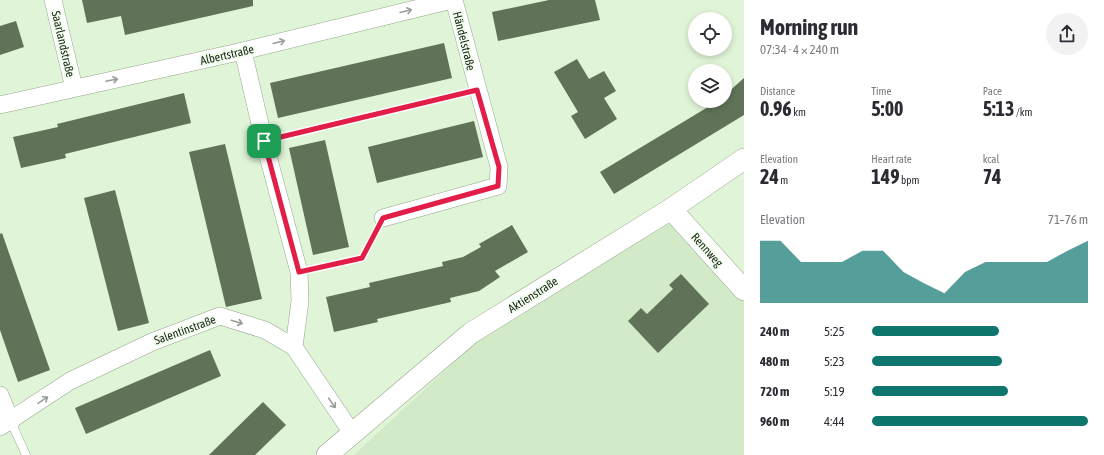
<!DOCTYPE html>
<html lang="en">
<head>
<meta charset="utf-8">
<style>
  body { margin:0; font-family:"Asap Condensed",sans-serif; background:#f2f2f3; color:#2b2b33; height:100vh; display:flex; flex-direction:column; font-size:15px; white-space:nowrap }
  * { box-sizing:border-box; margin:0 }
  p { font-size:13px; color:#7c7c81 }
  .icon { flex:none; width:22px; height:22px; fill:none; stroke:currentColor; stroke-width:2; stroke-linecap:round; stroke-linejoin:round }
  .map { position:relative; flex:1; overflow:hidden }
  .details { display:flex; flex-direction:column; background:#fff; width:360px }
  .details>* { flex:none }
  .tools { position:absolute; left:688px; top:12px; display:grid; gap:8px }
  .tools a { display:grid; place-items:center; width:44px; height:44px; border-radius:50%; background:#fff; box-shadow:0 2px 6px #0003; font-size:20px }
  .pin { position:absolute; display:grid; place-items:center; width:34px; height:34px; color:#fff; margin:-17px; border-radius:8px; box-shadow:0 2px 6px #0006 }
  .round { display:grid; place-items:center; flex:none; width:42px; height:42px; border-radius:21px; background:#f2f2f3 }
  .summary { display:flex; align-items:center; justify-content:space-between; height:68px; padding:0 16px }
  h1 { font-size:22px; font-weight:700; line-height:30px }
  .figures { display:grid; grid-template-columns:repeat(3,1fr); gap:6px; height:68px; padding:4px 16px }
  .figures div { display:grid; align-content:center }
  .figures b { font-size:20px; font-weight:700 }
  .figures small { font-size:11px; font-weight:400 }
  .figures p { font-size:11px }
  .chart { height:112px; padding:8px 16px }
  .chart p { display:flex; justify-content:space-between }
  .chart svg { width:100%; height:72px; margin-top:4px; fill:#0f766e; opacity:.7 }
  ul { padding:0 16px; list-style:none; font-size:13px }
  li { display:grid; grid-template-columns:64px 48px 1fr; align-items:center; height:30px }
  li i { height:10px; border-radius:5px; background:#0f766e }
  main { display:flex; flex:1; min-height:0 }
  .map>svg:first-child { display:block }
</style>
</head>
<body>
<main>
<div class="map">
<svg width="744" height="455" viewBox="0 0 744 455">
  <rect width="100%" height="100%" fill="#e0f4d7"/>
  <path fill="#d2eac7" d="M 673,221 L 744,302 L 744,455 L 354,455 L 492,327 Z"/>
  <g fill="#607258">
    <path d="M 82,0 L 253,0 L 253,6 L 125,35 L 121,16 L 87,23 Z"/>
    <path d="M 549,0 L 595,0 L 600,20 L 498,41 L 492,12 Z"/>
    <path d="M 16,21 L 24,47 L 0,55 L 0,26 Z"/>
    <path d="M 444,43 L 452,78 L 278,118 L 270,83 Z"/>
    <path d="M 577,59 L 589,79 L 604,71 L 616,91 L 604,98 L 617,119 L 585,139 L 571,116 L 578,112 L 554,72 Z"/>
    <path d="M 744,78 L 744,115 L 614,194 L 600,172 L 718,101 L 725,101 L 725,95 Z"/>
    <path d="M 184,93 L 191,123 L 65,154 L 66,158 L 21,168 L 13,137 L 58,127 L 57,124 Z"/>
    <path d="M 474,121 L 483,157 L 377,183 L 368,147 Z"/>
    <path d="M 325,140 L 349,247 L 313,255 L 289,148 Z"/>
    <path d="M 225,144 L 262,299 L 226,307 L 189,152 Z"/>
    <path d="M 115,190 L 149,323 L 118,331 L 84,198 Z"/>
    <path d="M 512,225 L 528,252 L 495,271 L 500,277 L 479,291 L 450,298 L 451,302 L 377,319 L 378,322 L 334,332 L 326,297 L 370,287 L 369,283 L 443,266 L 442,262 L 463,257 L 481,247 L 479,244 Z"/>
    <path d="M 2,233 L 50,370 L 18,382 L 0,330 L 0,234 Z"/>
    <path d="M 681,274 L 709,304 L 658,353 L 628,321 L 641,308 L 647,314 L 673,289 L 669,285 Z"/>
    <path d="M 210,350 L 221,376 L 86,434 L 75,408 Z"/>
    <path d="M 263,402 L 286,425 L 255,455 L 209,455 Z"/>
  </g>
  <g fill="none" stroke-linecap="round" stroke-linejoin="round">
    <defs>
      <path id="service" d="M 11,422 L 26,455"/>
      <g id="minor">
        <path d="M 53,0 L 74,88"/>
        <path d="M 243,51 L 264,141 L 299,272 L 300,301 L 294,347"/>
        <path d="M 0,105 L 243,51 L 452,0"/>
        <path d="M 383,218 L 498,186 L 499,167 L 454,0"/>
        <path d="M 0,395 L 11,422"/>
        <path d="M 0,427 L 70,381 L 152,342 L 220,316 L 265,330 L 294,347 L 352,433"/>
      </g>
      <g id="tertiary">
        <path d="M 671,209 L 744,290"/>
        <path d="M 327,455 L 471,333 L 671,209 L 744,159"/>
      </g>
    </defs>
    <use href="#service" stroke="#95a78c" stroke-width="9"/>
    <use href="#minor" stroke="#95a78c" stroke-width="18"/>
    <use href="#tertiary" stroke="#95a78c" stroke-width="22"/>
    <g stroke="#8c9a85" stroke-width="2.5" stroke-dasharray="4 2" stroke-linecap="butt">
      <path d="M 280,138 L 462,94"/>
      <path d="M 316,268 L 362,258 L 375,232"/>
    </g>
    <use href="#service" stroke="#fff" stroke-width="8"/>
    <use href="#minor" stroke="#fff" stroke-width="17"/>
    <use href="#tertiary" stroke="#fff" stroke-width="21"/>
  </g>
  <defs><path id="oneway-shaft" d="M-6 0H5M1.5-3L5.5 0L1.5 3" fill="none" stroke-width="1.6" stroke-linecap="round" stroke-linejoin="round"/></defs>
  <g stroke="#999c98">
    <use href="#oneway-shaft" transform="translate(406 11) rotate(-14)"/>
    <use href="#oneway-shaft" transform="translate(279 42) rotate(-14)"/>
    <use href="#oneway-shaft" transform="translate(112 80) rotate(-12)"/>
    <use href="#oneway-shaft" transform="translate(237 322) rotate(17)"/>
    <use href="#oneway-shaft" transform="translate(43 400) rotate(-34)"/>
    <use href="#oneway-shaft" transform="translate(332 403) rotate(55)"/>
  </g>
  <g fill="none" stroke-linecap="round" stroke-linejoin="round">
    <defs>
      <path id="route" d="M 477,90 L 499,167 L 498,186 L 383,218 L 362,258 L 299,272 L 264,141 Z"/>
    </defs>
    <use href="#route" stroke="#fff" stroke-width="8"/>
    <use href="#route" stroke="#e11d48" stroke-width="5"/>
  </g>
  <g text-anchor="middle" dominant-baseline="central" stroke-width="4" stroke-linejoin="round" paint-order="stroke">
    <g font-size="12" fill="#1c2419" stroke="#f2feed">
      <text transform="translate(464 41) rotate(76)">Händelstraße</text>
      <text transform="translate(63 44) rotate(77)">Saarlandstraße</text>
      <text transform="translate(227 55) rotate(-13)">Albertstraße</text>
      <text transform="translate(707 250) rotate(48)">Rennweg</text>
      <text transform="translate(533 295) rotate(-32)">Aktienstraße</text>
      <text transform="translate(185 330) rotate(-20)">Salentinstraße</text>
    </g>
  </g>
</svg>
<div class="tools">
<a><svg class="icon" aria-label="locate" viewBox="0 0 24 24"><circle cx="12" cy="12" r="6"/><path d="M12 2v4M12 18v4M2 12h4M18 12h4"/></svg></a>
<a><svg class="icon" aria-label="layers" viewBox="0 0 24 24"><path d="M12 4l9 5-9 5-9-5zM3 14l9 5 9-5"/></svg></a>
</div>
<div class="pin" style="left:264px;top:141px;background:#1e9e55"><svg class="icon" aria-label="arrive" viewBox="0 0 24 24"><path d="M6 21V4h12l-3 4 3 4H6"/></svg></div>
</div>
<section class="details">
<div class="summary"><div><h1>Morning run</h1><p>07:34 · 4 × 240 m</p></div><a class="round"><svg class="icon" aria-label="share" viewBox="0 0 24 24"><path d="M12 15V3M7 8l5-5 5 5M5 13v7h14v-7"/></svg></a></div>
<div class="figures">
<div><p>Distance</p><b>0.96<small> km</small></b></div>
<div><p>Time</p><b>5:00</b></div>
<div><p>Pace</p><b>5:13<small> /km</small></b></div>
</div>
<div class="figures">
<div><p>Elevation</p><b>24<small> m</small></b></div>
<div><p>Heart rate</p><b>149<small> bpm</small></b></div>
<div><p>kcal</p><b>74</b></div>
</div>
<div class="chart"><p><span>Elevation</span>71–76 m</p>
<svg viewBox="0 0 160 44" preserveAspectRatio="none"><path d="M0 44V6L10 6L20 19L30 19L40 19L50 12L60 12L70 25L80 32L90 38L100 25L110 19L120 19L130 19L140 19L150 12L160 6V44z"/></svg>
</div>
<ul>
<li><b>240 m</b>5:25<i style="width:59%"></i></li>
<li><b>480 m</b>5:23<i style="width:60%"></i></li>
<li><b>720 m</b>5:19<i style="width:63%"></i></li>
<li><b>960 m</b>4:44<i style="width:100%"></i></li>
</ul>
</section>
</main>
</body>
</html>
